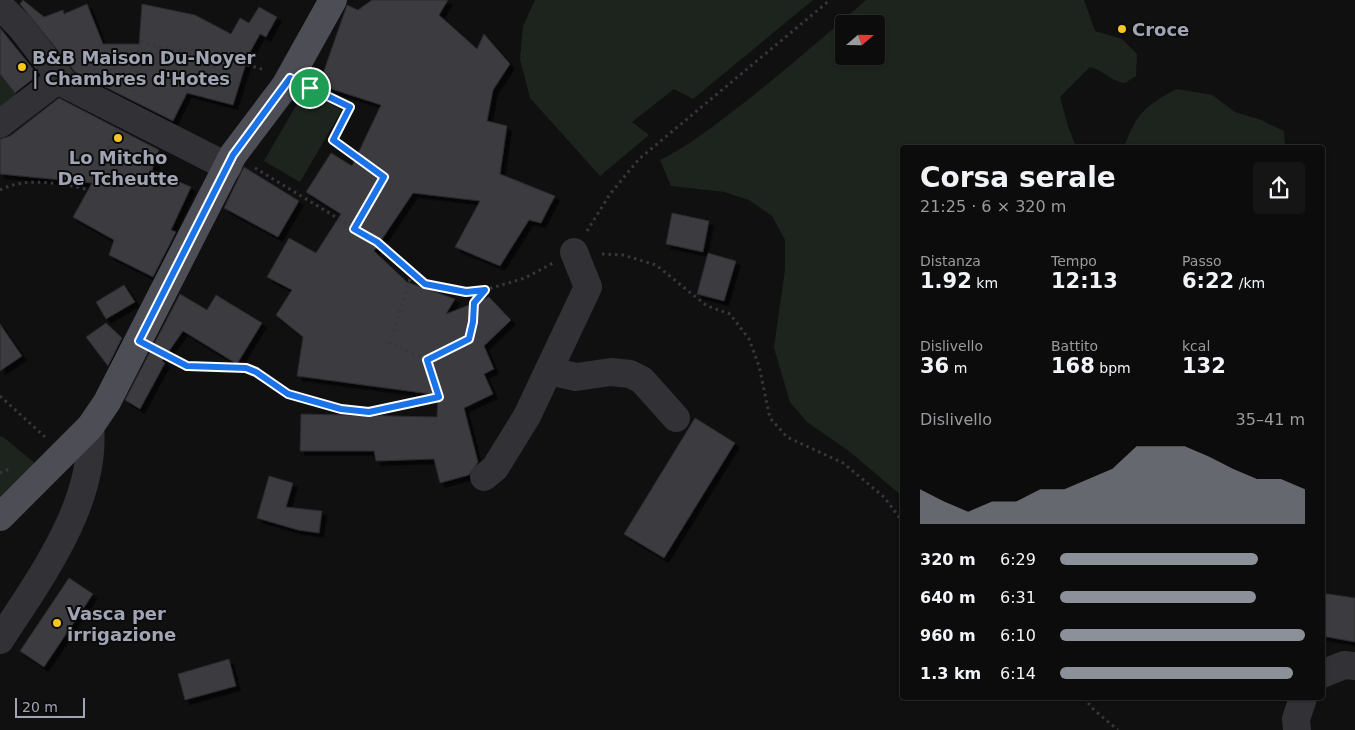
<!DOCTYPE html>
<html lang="it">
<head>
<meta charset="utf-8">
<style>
  body { margin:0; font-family:"DejaVu Sans",sans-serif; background:#151516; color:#f1f3f6; height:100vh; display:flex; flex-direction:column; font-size:19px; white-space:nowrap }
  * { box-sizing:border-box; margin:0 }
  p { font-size:16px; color:#9a9b9d }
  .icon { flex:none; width:28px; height:28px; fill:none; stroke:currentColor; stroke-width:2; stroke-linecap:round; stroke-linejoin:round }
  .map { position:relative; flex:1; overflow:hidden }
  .sheet { position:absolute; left:900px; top:145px; width:425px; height:555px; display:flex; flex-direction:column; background:#0c0c0d; border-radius:5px; box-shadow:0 1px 4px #0004,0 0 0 1px #2c2c2e }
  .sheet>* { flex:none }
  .needle { width:32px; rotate:70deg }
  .fabs { position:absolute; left:835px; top:15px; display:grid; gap:10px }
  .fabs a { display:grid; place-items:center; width:50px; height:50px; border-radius:5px; background:#0c0c0d; box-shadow:0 1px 4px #0004,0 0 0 1px #2c2c2e; font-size:25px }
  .scale { position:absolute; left:15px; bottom:12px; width:70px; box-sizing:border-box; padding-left:5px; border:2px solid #a0a4b3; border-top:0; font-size:14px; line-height:18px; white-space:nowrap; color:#a0a4b3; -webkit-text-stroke:4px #0b0b0c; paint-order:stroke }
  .pin { position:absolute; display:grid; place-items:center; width:42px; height:42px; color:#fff; margin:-21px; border:2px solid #fff; border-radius:50%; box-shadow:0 1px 5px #0007 }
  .round { display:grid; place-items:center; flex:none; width:52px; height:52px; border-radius:5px; background:#151516 }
  .headline { display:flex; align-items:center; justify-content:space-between; height:85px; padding:0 20px }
  h1 { font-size:28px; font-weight:800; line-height:38px }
  .metrics { display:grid; grid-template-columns:repeat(3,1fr); gap:8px; height:85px; padding:5px 20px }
  .metrics div { display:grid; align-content:center }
  .metrics b { font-size:21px; font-weight:800 }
  .metrics small { font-size:14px; font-weight:400 }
  .metrics p { font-size:14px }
  .chart { height:140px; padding:10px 20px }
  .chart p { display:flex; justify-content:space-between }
  .chart svg { width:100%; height:90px; margin-top:5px; fill:#8c9099; opacity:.7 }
  ul { padding:0 20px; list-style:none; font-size:16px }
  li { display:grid; grid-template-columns:80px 60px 1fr; align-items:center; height:38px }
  li i { height:12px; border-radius:6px; background:#8c9099 }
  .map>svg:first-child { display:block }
</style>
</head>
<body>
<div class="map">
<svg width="1355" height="730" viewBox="0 0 1355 730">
  <defs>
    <filter id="shadow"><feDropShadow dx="4.5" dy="4.5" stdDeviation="0" flood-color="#0009"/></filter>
  </defs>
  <rect width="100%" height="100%" fill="#101011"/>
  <g fill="#1c241d" fill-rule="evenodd">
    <path d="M 535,0 L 813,0 L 693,99 L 674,89 L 632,122 L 649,135 L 600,176 L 530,98 L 520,59 L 523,26 Z"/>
    <path d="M 866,0 L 1084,0 L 1095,31 L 1122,39 L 1137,54 L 1136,76 L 1125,83 C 1108,80 1107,72 1090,67 L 1060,97 L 1068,126 L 1076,147 L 902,148 L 902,496 L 850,452 L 807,422 L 790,402 L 774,348 L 785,269 L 785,240 L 772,216 L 749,200 L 724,192 L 671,186 L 660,160 C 691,145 717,123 745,102 C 787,69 826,35 866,0 ZM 844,24 L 876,24 L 876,56 L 844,56 Z"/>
    <path d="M 0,74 L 24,103 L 0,124 Z"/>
    <path d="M 1176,89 L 1212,95 L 1235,112 L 1261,120 L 1284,131 L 1285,147 L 1124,147 C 1137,113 1144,107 1176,89 Z"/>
    <path d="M 305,90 L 342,110 L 300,182 L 264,161 Z"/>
    <path d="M 2,436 L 37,465 L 0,502 L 0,437 Z"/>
  </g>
  <g fill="#3a3a3f" stroke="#2a2a2d" filter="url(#shadow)">
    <path d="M 23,0 L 44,17 L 63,10 L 64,14 L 87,4 L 103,44 L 139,44 L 142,4 L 195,15 L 231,34 L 240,18 L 249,23 L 259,7 L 277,17 L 266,37 L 260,34 L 249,54 L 233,105 L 187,93 L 173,121 L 75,72 L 20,4 Z"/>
    <path d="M 372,0 L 448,0 L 439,15 L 477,49 L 484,34 L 510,64 L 493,90 L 487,121 L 507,126 L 500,174 L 555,196 L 541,223 L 529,220 L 500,266 L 455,247 L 480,201 L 413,193 L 374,251 L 407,282 L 455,299 L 446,314 L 489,297 L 511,320 L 484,346 L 494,369 L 484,374 L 493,394 L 464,408 L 478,462 L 469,475 L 440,483 L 434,459 L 376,461 L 374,451 L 300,451 L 301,414 L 437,417 L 438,395 L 297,376 L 303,337 L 276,315 L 292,290 L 267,277 L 289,238 L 316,253 L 341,214 L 306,192 L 331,153 L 352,166 L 381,105 L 319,85 L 347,5 L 358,10 Z"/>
    <path d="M 0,28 L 38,75 L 15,93 L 0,74 Z"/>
    <path d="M 59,98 L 159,150 L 152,170 L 191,187 L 171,230 L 176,232 L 153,277 L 109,255 L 114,240 L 73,217 L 92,183 L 0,174 L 0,139 L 10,136 Z"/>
    <path d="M 244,167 L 299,201 L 278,237 L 224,208 Z"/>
    <path d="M 672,213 L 709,221 L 703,252 L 666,244 Z"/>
    <path d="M 708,253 L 736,261 L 724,301 L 697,294 Z"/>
    <path d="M 124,285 L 135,302 L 106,319 L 96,302 Z"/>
    <path d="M 180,294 L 207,310 L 216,295 L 262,323 L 237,364 L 183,331 L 162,361 L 165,363 L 140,409 L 125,400 Z"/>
    <path d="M 106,323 L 122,338 L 108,366 L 86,337 Z"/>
    <path d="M 0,324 L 22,356 L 0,371 Z"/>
    <path d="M 695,418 L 735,443 L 664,558 L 624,534 Z"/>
    <path d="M 269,476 L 293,483 L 286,507 L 322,511 L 319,533 L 298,530 L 257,518 Z"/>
    <path d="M 69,578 L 93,594 L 44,667 L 20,651 Z"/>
    <path d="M 1322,593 L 1355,598 L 1355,642 L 1322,636 Z"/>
    <path d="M 229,659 L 236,686 L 185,700 L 178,674 Z"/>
  </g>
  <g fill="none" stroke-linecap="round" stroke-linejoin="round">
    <g stroke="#37383d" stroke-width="3" stroke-dasharray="2.5 4" stroke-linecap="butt">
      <path d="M 312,89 L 350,107 L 333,140 L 384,177 L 354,229"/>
      <path d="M 135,92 L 140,41 L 176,51 L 190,48 L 265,70"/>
      <path d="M 255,168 L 377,242 L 425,285 L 466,292 L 485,290 L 525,278 L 553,263"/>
      <path d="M 0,190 C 30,175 64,185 96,191 L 112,134"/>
      <path d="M 587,231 L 610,194 L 639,159 L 830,0"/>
      <path d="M 602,254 L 623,255 L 656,265 L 707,306 L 730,314 L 749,339 L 759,366 L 770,418 L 787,437 L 843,463 L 884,497 L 902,521"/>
      <path d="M 412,273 L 390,343 L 427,360"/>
      <path d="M 159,352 L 187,366 L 246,368 L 256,372 L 288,394 L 341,409 L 369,412 L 439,397 L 427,360 L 469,339 L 473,322 L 473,305 L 485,291"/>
      <path d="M 0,396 L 45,437"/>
      <path d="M 0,473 L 11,468"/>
      <path d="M 1084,698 L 1094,710 L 1118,730"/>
    </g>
    <g stroke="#313136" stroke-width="28">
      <path d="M 0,6 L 20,26 L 65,84 L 228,167"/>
      <path d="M 0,124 L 60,78"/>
      <path d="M 549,371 L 576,377 L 611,372 L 630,374 L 642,380 L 676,418"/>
      <path d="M 484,477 L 495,468 L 527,416 L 588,287 L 574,252"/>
      <path d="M 0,640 C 39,580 97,502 90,427"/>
      <path d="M 1322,674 L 1344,665 L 1355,666"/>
      <path d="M 1297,730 L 1296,719 L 1303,698"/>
    </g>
    <path stroke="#4c4d55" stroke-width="28" d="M 0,517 L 90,427 L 107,402 L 233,155 L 285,86 L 333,0"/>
  </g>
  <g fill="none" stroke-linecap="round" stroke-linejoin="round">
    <defs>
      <path id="route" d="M 290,78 L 350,107 L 333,140 L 384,177 L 354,229 L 377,242 L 425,284 L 466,292 L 485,290 L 474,303 L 473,322 L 469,339 L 427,360 L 439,397 L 369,412 L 341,409 L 288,394 L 256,372 L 246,368 L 187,366 L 139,341 L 233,155 Z"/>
    </defs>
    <use href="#route" stroke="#fff" stroke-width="10"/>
    <use href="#route" stroke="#1a73e8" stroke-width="6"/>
  </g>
  <g fill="#f7c621" stroke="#0b0b0c" stroke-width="2">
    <circle cx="1122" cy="29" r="5"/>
    <circle cx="22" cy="67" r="5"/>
    <circle cx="118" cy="138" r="5"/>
    <circle cx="57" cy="623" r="5"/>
  </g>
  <g text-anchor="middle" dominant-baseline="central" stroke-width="4" stroke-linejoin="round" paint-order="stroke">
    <g font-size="18" font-weight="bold" fill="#a0a4b3" stroke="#0b0b0c" text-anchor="start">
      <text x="1132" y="29">Croce</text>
      <text x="32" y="57">B&amp;B Maison Du-Noyer<tspan x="32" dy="21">| Chambres d'Hotes</tspan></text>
      <text x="118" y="157" text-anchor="middle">Lo Mitcho<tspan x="118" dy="21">De Tcheutte</tspan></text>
      <text x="67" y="613">Vasca per<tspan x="67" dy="21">irrigazione</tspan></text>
    </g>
  </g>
</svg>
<div class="fabs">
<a><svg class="needle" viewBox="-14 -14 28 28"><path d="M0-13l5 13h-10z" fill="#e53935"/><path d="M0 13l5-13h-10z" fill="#9a9b9d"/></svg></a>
</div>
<div class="scale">20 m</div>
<div class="pin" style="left:310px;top:88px;background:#1e9e55"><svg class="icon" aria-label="arrive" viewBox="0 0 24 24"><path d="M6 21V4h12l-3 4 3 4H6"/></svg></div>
<section class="sheet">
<div class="headline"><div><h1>Corsa serale</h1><p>21:25 · 6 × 320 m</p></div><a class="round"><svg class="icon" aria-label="share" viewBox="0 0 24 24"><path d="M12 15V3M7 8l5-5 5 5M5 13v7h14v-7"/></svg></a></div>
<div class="metrics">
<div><p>Distanza</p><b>1.92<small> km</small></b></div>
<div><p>Tempo</p><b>12:13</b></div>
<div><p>Passo</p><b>6:22<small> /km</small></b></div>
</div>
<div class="metrics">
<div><p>Dislivello</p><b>36<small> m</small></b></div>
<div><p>Battito</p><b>168<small> bpm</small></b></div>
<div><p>kcal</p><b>132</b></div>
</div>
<div class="chart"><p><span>Dislivello</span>35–41 m</p>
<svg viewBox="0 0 160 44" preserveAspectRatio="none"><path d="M0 44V27L10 33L20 38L30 33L40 33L50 27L60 27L70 22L80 17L90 6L100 6L110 6L120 11L130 17L140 22L150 22L160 27V44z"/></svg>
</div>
<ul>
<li><b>320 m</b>6:29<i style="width:81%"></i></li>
<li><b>640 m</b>6:31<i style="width:80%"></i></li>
<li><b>960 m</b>6:10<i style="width:100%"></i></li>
<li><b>1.3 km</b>6:14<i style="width:95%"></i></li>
</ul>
</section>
</div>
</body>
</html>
